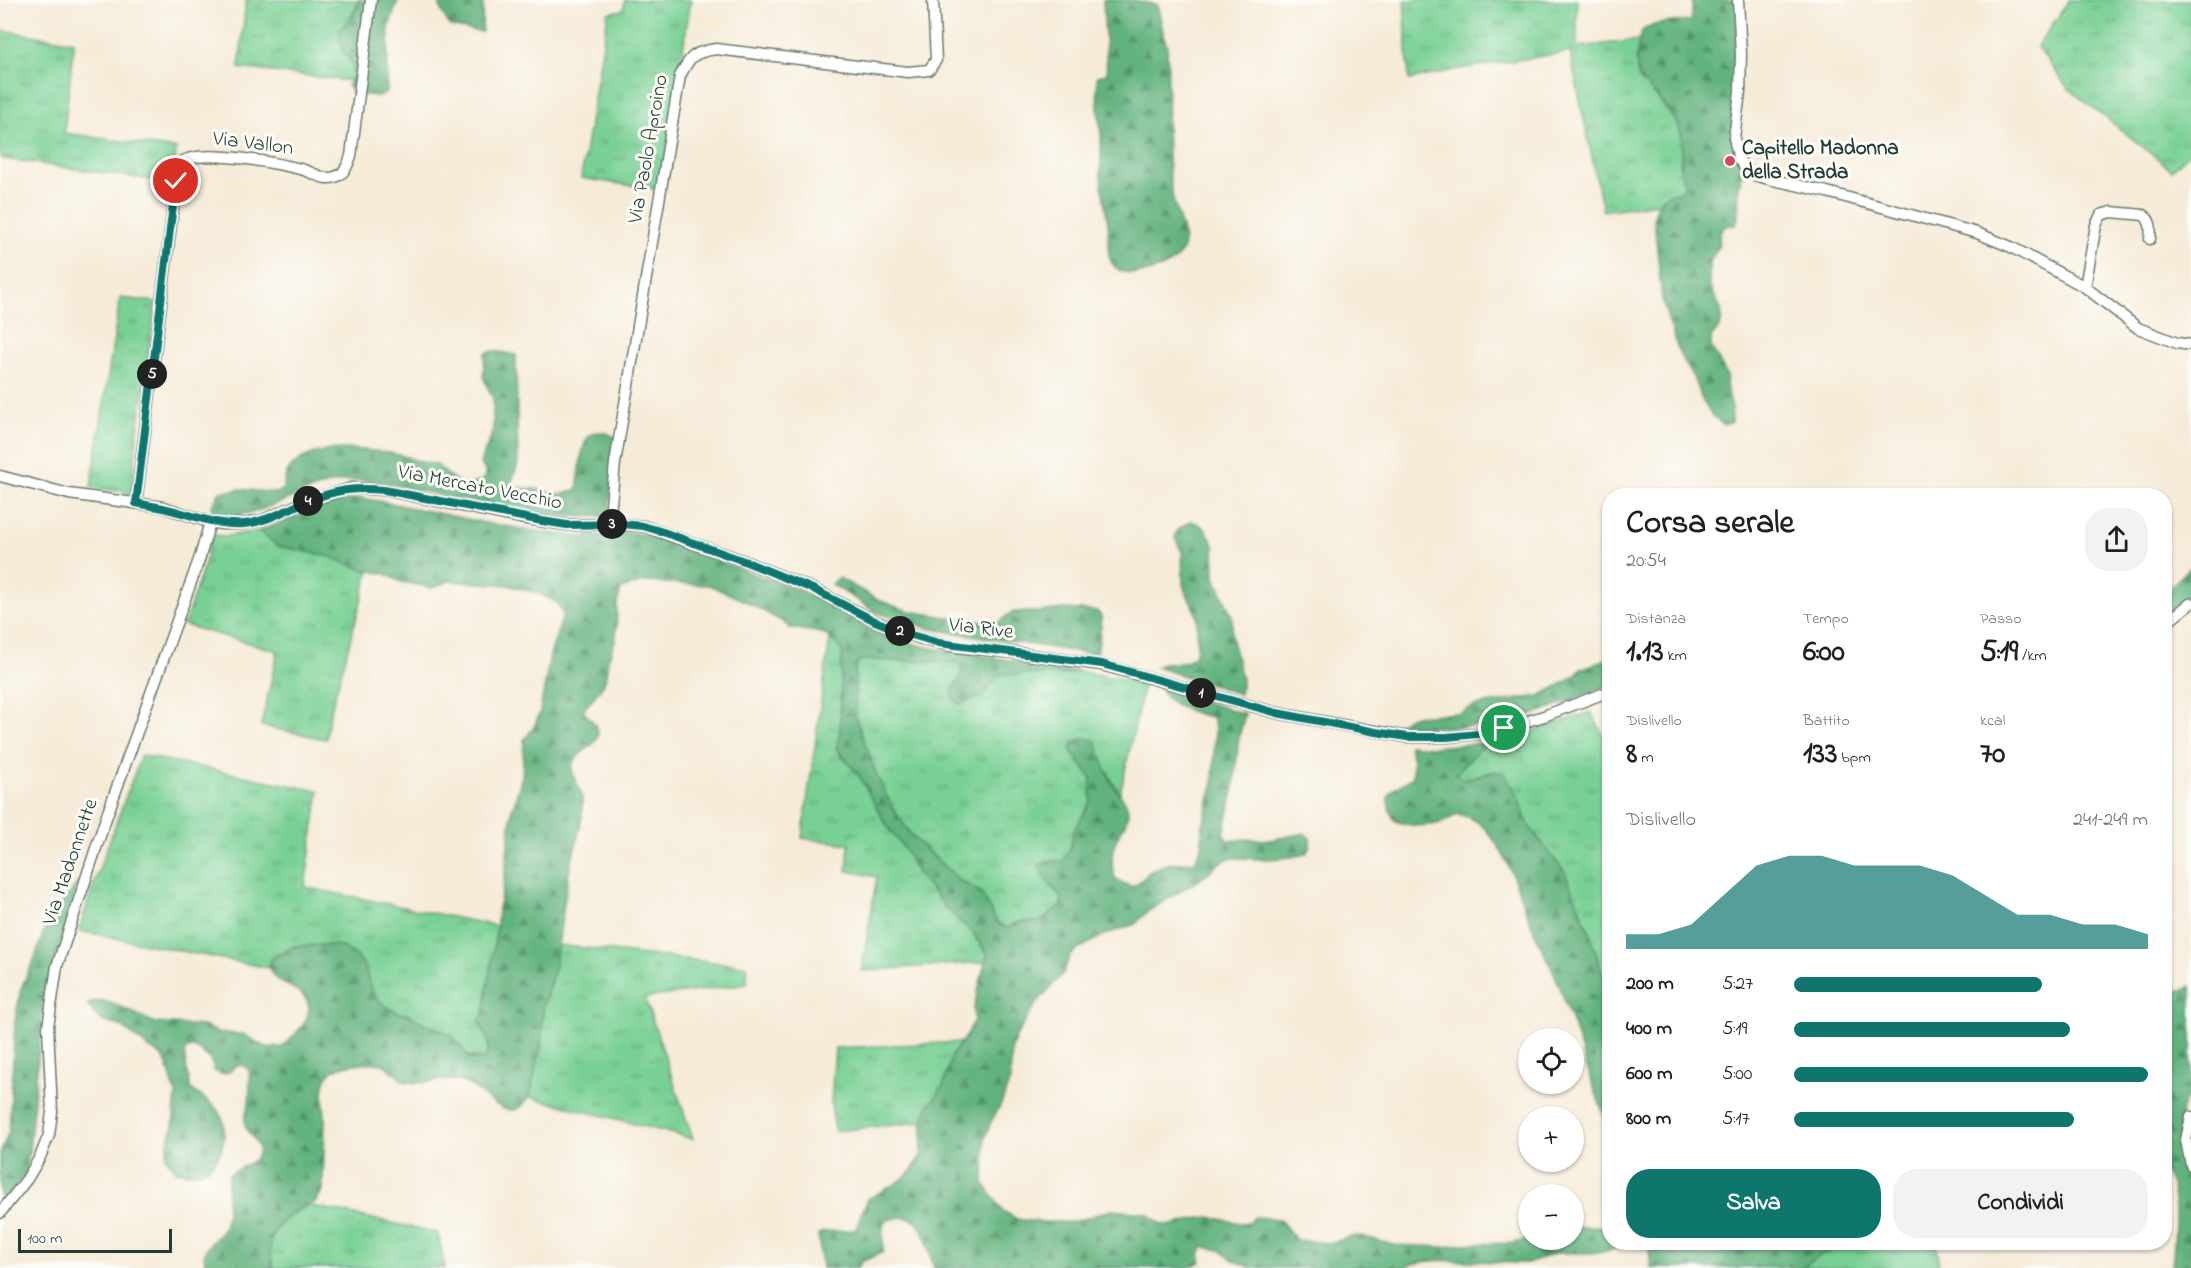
<!DOCTYPE html>
<html lang="it">
<head>
<meta charset="utf-8">
<style>
  body { margin:0; font-family:"Indie Flower",sans-serif; background:#f2f2f2; color:#202124; height:100vh; display:flex; flex-direction:column; font-size:22px; white-space:nowrap }
  * { box-sizing:border-box; margin:0 }
  p { font-size:20px; color:#757577 }
  .icon { flex:none; width:33px; height:33px; fill:none; stroke:currentColor; stroke-width:2; stroke-linecap:round; stroke-linejoin:round }
  .map { position:relative; flex:1; overflow:hidden }
  .panel { position:absolute; left:1602px; top:488px; width:570px; height:762px; display:flex; flex-direction:column; background:#fff; border-radius:24px; box-shadow:0 2px 4px #0004 }
  .panel>* { flex:none }
  .buttons { position:absolute; left:1518px; top:1028px; display:grid; gap:12px }
  .buttons a { display:grid; place-items:center; width:66px; height:66px; border-radius:50%; background:#fff; box-shadow:0 2px 4px #0004; font-size:30px }
  .scale { position:absolute; left:18px; bottom:15px; width:154px; box-sizing:border-box; padding-left:6px; border:3px solid #1f3d34; border-top:0; font-size:16px; line-height:21px; white-space:nowrap; color:#1f3d34; -webkit-text-stroke:4px #fdfcf7; paint-order:stroke }
  .pin { position:absolute; display:grid; place-items:center; width:51px; height:51px; color:#fff; margin:-26px; border:3px solid #fff; border-radius:50%; box-shadow:0 2px 6px #0007 }
  .km { position:absolute; width:30px; height:30px; margin:-15px; border-radius:50%; background:#222; color:#fff; font-size:16px; line-height:30px; text-align:center }
  .round { display:grid; place-items:center; flex:none; width:63px; height:63px; border-radius:24px; background:#f2f2f2 }
  .summary { display:flex; align-items:center; justify-content:space-between; height:102px; padding:0 24px }
  h1 { font-size:33px; font-weight:800; line-height:45px }
  .figures { display:grid; grid-template-columns:repeat(3,1fr); gap:9px; height:102px; padding:6px 24px }
  .figures div { display:grid; align-content:center }
  .figures b { font-size:30px; font-weight:800 }
  .figures small { font-size:16px; font-weight:400 }
  .figures p { font-size:16px }
  .chart { height:168px; padding:12px 24px }
  .chart p { display:flex; justify-content:space-between }
  .chart svg { width:100%; height:108px; margin-top:6px; fill:#0f766e; opacity:.7 }
  .cta { display:flex; gap:12px; margin-top:auto; padding:12px 24px }
  .cta a { flex:1; height:69px; border-radius:24px; background:#0f766e; color:#fff; font-size:24px; font-weight:800; line-height:69px; text-align:center }
  .cta a+a { background:#f2f2f2; color:#202124 }
  ul { padding:0 24px; list-style:none; font-size:20px }
  li { display:grid; grid-template-columns:96px 72px 1fr; align-items:center; height:45px }
  li i { height:15px; border-radius:8px; background:#0f766e }
  .map>svg:first-child { display:block }
</style>
</head>
<body>
<div class="map">
<svg width="2191" height="1268" viewBox="0 0 2191 1268">
  <defs>
    <pattern id="grass-tufts" width="24" height="20" patternUnits="userSpaceOnUse" patternTransform="scale(1.5)"><rect width="24" height="20" fill="#79d094"/><path d="M3 7l-1-3M5 7V3M7 7l1-3M15 17l-1-3M17 17v-4M19 17l1-3" fill="none" stroke="#63aa7a"/></pattern>
    <pattern id="forest-firs" width="22" height="20" patternUnits="userSpaceOnUse" patternTransform="scale(1.5)"><rect width="22" height="20" fill="#62b27e"/><path d="M5 1l3.5 6h-7zM16 11l3.5 6h-7z" fill="#509268"/></pattern>
  </defs>
  <rect width="100%" height="100%" fill="#fdfcf7"/>
  <filter id="ink" filterUnits="userSpaceOnUse"><feTurbulence type="fractalNoise" baseFrequency=".0167" numOctaves="2"/><feDisplacementMap in="SourceGraphic" scale="12" xChannelSelector="R" yChannelSelector="G"/><feConvolveMatrix kernelMatrix="1 2 1 2 8 2 1 2 1" color-interpolation-filters="sRGB"/></filter>
  <filter id="wash" filterUnits="userSpaceOnUse"><feTurbulence type="fractalNoise" baseFrequency=".008" numOctaves="4" result="noise"/><feDisplacementMap in="SourceGraphic" scale="24" xChannelSelector="R" yChannelSelector="G"/><feGaussianBlur stdDeviation="1.35" result="paint"/><feColorMatrix in="noise" values="0 0 0 0 0 0 0 0 0 0 0 0 0 0 0 0 0 1.4 0 .05"/><feComposite in="paint" operator="in"/></filter>
  <g filter="url(#wash)">
    <rect width="100%" height="100%" fill="#f6ebd8"/>
    <g fill="url(#grass-tufts)" stroke="#4c8664" stroke-width="1.5">
      <path d="M 246,0 L 360,0 L 347,24 L 343,51 L 352,63 L 354,75 L 350,81 L 239,68 Z"/>
      <path d="M 625,0 L 691,0 L 660,190 L 581,178 L 608,13 L 623,10 Z"/>
      <path d="M 1404,0 L 1577,0 L 1577,47 L 1639,40 L 1637,71 L 1639,79 L 1651,90 L 1676,122 L 1682,137 L 1680,171 L 1685,186 L 1680,192 C 1669,192 1665,195 1659,203 L 1603,211 L 1570,52 L 1459,69 L 1409,80 Z"/>
      <path d="M 2069,0 L 2191,0 L 2191,151 L 2172,170 L 2068,88 L 2037,47 Z"/>
      <path d="M 0,30 L 74,42 L 64,133 L 176,149 L 172,183 L 0,158 Z"/>
      <path d="M 120,298 L 156,302 L 137,435 L 132,493 L 91,487 Z"/>
      <path d="M 259,531 L 278,546 L 328,556 L 369,572 L 329,717 L 326,739 L 261,726 L 278,651 L 184,625 L 205,563 L 211,535 L 227,536 Z"/>
      <path d="M 830,638 L 842,650 L 840,733 L 838,740 L 840,755 L 858,774 L 886,824 L 905,850 L 917,873 L 948,910 L 973,933 L 987,954 L 986,962 L 861,971 L 877,877 L 847,871 L 849,844 L 802,838 Z"/>
      <path d="M 859,660 L 958,662 L 962,670 L 962,678 L 956,683 L 959,704 L 967,702 L 995,676 L 1013,673 L 1063,675 L 1080,671 L 1144,683 L 1120,794 L 1103,765 L 1102,757 L 1071,751 L 1091,778 L 1092,786 L 1091,802 L 1074,830 L 1071,846 L 1063,862 L 1047,861 L 1051,887 L 1062,898 L 1060,906 C 1054,910 1047,918 1041,921 C 1029,926 1022,916 1009,928 C 997,926 994,918 989,908 C 984,898 970,884 960,881 L 911,835 L 892,807 L 877,776 L 855,716 L 855,667 Z"/>
      <path d="M 1591,712 L 1609,746 L 1609,987 L 1605,983 L 1591,936 L 1565,873 L 1529,826 L 1514,789 L 1503,773 C 1487,772 1477,776 1461,779 L 1456,773 L 1486,743 L 1509,739 Z"/>
      <path d="M 141,755 L 319,791 L 305,887 L 497,926 L 484,1012 L 479,1022 C 486,1037 494,1043 484,1060 L 467,1055 L 452,1035 L 429,1026 L 408,1014 L 399,1013 L 385,1006 L 373,994 L 363,963 L 351,952 L 344,948 L 336,945 L 294,946 L 271,959 L 269,968 L 79,931 L 93,886 Z"/>
      <path d="M 558,945 L 747,966 L 747,984 L 645,998 L 693,1139 L 529,1097 L 541,1049 L 543,1008 L 554,969 Z"/>
      <path d="M 962,1042 L 952,1055 L 943,1087 L 928,1107 L 923,1122 L 835,1131 L 831,1103 L 835,1048 Z"/>
      <path d="M 308,1205 L 438,1233 L 445,1268 L 274,1268 C 262,1235 280,1220 308,1205 Z"/>
      <path d="M 1842,1242 L 1936,1242 L 1939,1268 L 1801,1268 Z"/>
    </g>
    <g fill="url(#forest-firs)" stroke="#407859" stroke-width="1.5">
      <path d="M 360,0 L 398,0 L 389,27 L 387,92 L 379,96 L 353,94 L 347,86 L 354,75 L 352,63 L 343,51 L 339,31 L 353,15 Z"/>
      <path d="M 439,0 L 483,0 L 482,32 L 450,26 L 441,10 Z"/>
      <path d="M 1103,0 L 1133,0 L 1157,5 C 1162,18 1161,31 1167,45 C 1170,96 1163,147 1173,199 C 1176,214 1187,232 1183,248 C 1178,262 1164,267 1151,271 C 1142,274 1124,275 1116,268 C 1104,258 1110,238 1108,225 C 1106,208 1102,192 1101,175 C 1100,159 1103,141 1100,125 C 1097,108 1097,93 1097,76 L 1107,74 Z"/>
      <path d="M 1693,0 L 1737,0 L 1735,131 L 1744,172 L 1739,186 L 1738,218 L 1735,225 L 1727,225 L 1720,231 L 1718,247 L 1710,262 L 1709,278 L 1710,287 L 1721,309 L 1722,317 L 1720,326 L 1711,338 L 1711,346 L 1727,376 L 1726,384 L 1732,407 L 1731,423 L 1723,425 L 1711,414 L 1702,400 L 1693,377 L 1680,355 L 1667,316 L 1662,300 L 1654,218 C 1656,203 1663,192 1680,192 L 1685,186 C 1680,170 1682,156 1682,139 C 1681,120 1653,90 1639,79 C 1634,63 1637,46 1642,31 C 1655,21 1675,22 1691,21 Z"/>
      <path d="M 493,351 L 516,355 L 518,464 L 510,487 C 518,488 526,488 535,489 C 550,491 562,498 577,489 C 582,467 577,414 617,438 L 608,516 C 537,521 453,498 383,482 C 365,480 347,479 328,484 C 286,497 260,518 213,517 L 212,506 L 220,492 L 241,489 L 276,493 L 283,490 C 284,485 285,476 287,472 C 309,440 365,449 396,454 C 410,457 421,464 436,464 C 453,478 461,494 485,478 L 485,470 L 480,463 L 493,432 L 493,399 L 483,377 L 485,353 Z"/>
      <path d="M 360,498 L 380,501 L 491,524 L 579,537 L 627,532 L 643,534 L 796,589 L 822,601 L 871,630 L 893,638 L 926,647 L 1080,671 C 1052,678 1024,672 996,676 C 986,696 980,698 959,704 L 953,699 L 952,690 C 959,679 965,676 958,662 L 868,660 L 860,660 L 855,667 L 855,716 L 877,776 L 892,807 L 911,835 L 922,846 L 960,881 L 981,892 L 995,920 L 1001,926 L 1009,928 C 1022,916 1029,926 1041,921 C 1047,918 1054,910 1060,906 L 1062,898 L 1046,880 L 1039,865 L 1047,861 L 1063,861 L 1071,846 L 1074,830 L 1091,802 L 1091,778 L 1071,751 L 1073,743 C 1082,738 1087,737 1096,741 C 1102,757 1105,774 1115,788 C 1120,796 1128,802 1128,812 C 1128,825 1117,834 1114,846 C 1111,855 1112,869 1115,878 C 1120,881 1126,886 1132,886 C 1141,885 1145,873 1154,869 C 1159,867 1167,864 1172,863 C 1181,862 1187,864 1195,861 L 1202,846 L 1202,829 L 1213,785 L 1215,728 L 1212,717 C 1195,714 1166,705 1160,688 L 1245,714 L 1239,737 L 1234,786 L 1224,834 L 1228,841 L 1244,839 L 1270,840 L 1304,833 L 1310,838 L 1310,846 L 1306,854 C 1293,857 1278,859 1265,859 C 1253,860 1239,856 1227,859 C 1212,864 1205,881 1190,885 L 1147,912 L 1135,924 L 1104,935 L 1075,951 L 1069,957 L 1064,972 L 1036,1004 L 1018,1033 L 1012,1047 L 1010,1080 L 1002,1102 L 990,1124 L 985,1139 L 984,1184 L 1003,1211 L 1017,1219 L 1039,1222 L 1072,1222 L 1111,1210 L 1146,1213 L 1160,1223 L 1168,1226 L 1201,1218 L 1209,1217 L 1241,1223 L 1249,1222 L 1255,1217 L 1273,1218 L 1281,1221 L 1296,1240 L 1331,1243 L 1354,1236 L 1362,1236 L 1394,1245 L 1446,1247 L 1463,1244 L 1513,1243 L 1530,1239 L 1574,1239 L 1574,1227 L 1602,1226 L 1609,1224 L 1610,1242 L 1626,1242 C 1607,1257 1581,1252 1559,1253 C 1547,1254 1536,1263 1524,1263 C 1500,1264 1421,1254 1406,1268 L 1252,1268 L 1233,1260 L 1220,1250 L 1204,1247 L 1199,1254 L 1201,1262 L 1187,1268 L 934,1268 C 926,1242 924,1205 886,1221 L 883,1228 L 883,1252 L 861,1262 L 858,1268 L 822,1268 L 818,1234 C 831,1228 844,1233 857,1229 L 861,1214 L 868,1199 L 897,1183 L 907,1175 L 913,1169 L 921,1155 L 923,1122 L 928,1107 L 943,1087 L 952,1055 L 967,1035 L 974,1020 L 974,1007 L 987,954 L 973,933 L 948,910 L 917,872 L 905,850 L 886,824 L 858,774 L 836,748 L 840,733 L 842,649 L 823,633 L 790,628 L 783,622 L 747,602 L 709,585 L 643,582 L 621,589 L 617,605 L 616,638 L 608,661 L 606,677 L 603,685 L 583,711 C 588,717 598,724 598,733 C 598,747 578,751 573,763 C 569,774 581,787 582,798 C 585,825 572,852 568,878 C 563,908 560,938 554,968 C 552,982 545,994 543,1007 C 541,1019 543,1032 541,1044 C 540,1054 536,1064 534,1075 C 532,1085 532,1096 524,1104 C 506,1124 481,1089 465,1083 C 442,1075 427,1086 407,1082 C 396,1079 392,1067 382,1064 C 368,1061 334,1064 327,1077 C 320,1088 325,1105 325,1117 C 325,1142 323,1166 323,1190 C 320,1194 318,1199 315,1202 C 309,1206 301,1208 294,1212 C 272,1228 265,1243 274,1268 L 207,1268 C 197,1245 216,1245 224,1227 C 230,1214 225,1190 229,1175 C 236,1168 251,1165 256,1158 C 265,1145 248,1136 245,1125 C 243,1117 248,1110 249,1103 C 250,1092 250,1080 249,1070 L 243,1065 L 235,1066 L 229,1072 L 221,1074 L 214,1071 C 212,1057 204,1053 193,1047 L 185,1049 C 183,1062 190,1074 190,1088 C 200,1097 215,1103 221,1116 C 230,1133 220,1167 200,1172 C 192,1174 184,1173 177,1171 L 166,1158 L 168,1142 L 173,1127 L 176,1094 L 166,1062 L 161,1055 L 147,1047 L 121,1026 L 105,1022 L 98,1018 L 87,1005 L 95,1001 L 104,1001 L 119,1006 L 155,1023 L 204,1026 L 219,1033 L 243,1034 L 265,1047 L 282,1047 C 295,1035 323,1011 300,993 C 288,983 275,984 269,968 L 271,959 L 294,946 L 336,945 L 344,948 L 351,952 L 363,963 L 373,994 L 385,1006 L 399,1013 L 408,1014 L 429,1026 L 452,1035 L 467,1055 L 475,1059 L 484,1060 C 493,1043 486,1037 479,1022 L 484,1012 L 496,934 L 498,908 L 504,884 L 512,810 L 522,777 L 524,740 L 534,727 L 540,712 L 550,655 L 563,616 L 561,609 L 556,602 L 540,594 L 508,585 L 449,581 L 433,588 L 401,582 L 386,574 L 360,569 L 328,556 L 278,546 L 259,531 L 334,502 Z"/>
      <path d="M 1191,521 L 1199,524 L 1206,530 L 1214,545 L 1215,578 L 1232,616 L 1232,640 L 1242,679 L 1240,694 L 1156,667 L 1163,663 L 1180,663 L 1187,661 L 1194,656 L 1197,649 L 1197,616 L 1183,585 L 1182,552 L 1175,538 L 1177,530 Z"/>
      <path d="M 2191,567 L 2191,593 L 2174,610 L 2165,615 L 2165,590 L 2171,586 Z"/>
      <path d="M 839,578 L 878,600 L 909,611 L 966,620 L 999,622 L 1012,612 L 1039,612 L 1063,609 L 1097,611 L 1102,618 L 1097,655 L 931,629 L 878,613 L 831,584 Z"/>
      <path d="M 1609,658 L 1609,685 C 1574,699 1527,720 1490,725 C 1458,728 1428,728 1396,725 L 1412,716 L 1460,713 L 1474,706 L 1539,696 L 1562,684 L 1576,675 L 1581,669 Z"/>
      <path d="M 1486,743 L 1456,773 L 1461,779 C 1466,778 1473,778 1477,777 C 1488,773 1491,770 1503,773 L 1514,789 L 1529,826 L 1565,873 L 1591,936 L 1605,983 L 1609,987 L 1609,1128 C 1588,1077 1575,1024 1554,973 C 1546,955 1536,938 1529,919 C 1518,891 1510,860 1491,836 C 1482,824 1473,817 1458,814 C 1453,816 1447,821 1441,823 C 1428,827 1406,826 1394,820 C 1380,791 1392,791 1413,777 L 1413,760 L 1409,745 L 1431,747 Z"/>
      <path d="M 79,881 L 44,998 L 27,1171 L 0,1206 L 0,1154 L 9,1131 L 15,1021 L 21,988 L 35,958 L 46,925 Z"/>
      <path d="M 2191,986 L 2191,1092 C 2165,1128 2187,1164 2191,1203 C 2191,1224 2191,1247 2191,1268 L 2172,1268 C 2174,1241 2181,1193 2164,1171 L 2165,991 L 2183,991 Z"/>
      <path d="M 1645,1242 L 1842,1242 L 1801,1268 L 1651,1268 L 1649,1249 Z"/>
    </g>
  </g>
  <g filter="url(#ink)">
    <g fill="none" stroke-linecap="round" stroke-linejoin="round">
      <defs>
        <g id="street">
          <path d="M 1738,0 L 1741,54 L 1740,92 L 1734,138 L 1739,160 L 1746,169 L 1757,176 L 1769,179 L 1827,192 L 1977,233 L 2011,247 L 2085,287 L 2138,328 L 2177,343 L 2191,345"/>
          <path d="M 2085,287 L 2096,225 L 2101,215 L 2111,212 L 2144,215 C 2152,222 2151,229 2150,239"/>
          <path d="M 0,476 L 69,494 L 163,507 L 210,522 L 222,524 L 244,524 L 263,520 L 307,501 L 352,488 L 384,490 L 520,518 L 567,525 L 609,524 L 643,526 L 744,561 L 815,590 L 875,621 L 924,640 L 956,647 L 1017,653 L 1102,665 L 1277,713 L 1407,737 L 1447,737 L 1488,733 L 1544,716 L 1610,691"/>
          <path d="M 136,503 L 178,168 C 181,163 183,160 188,159 C 212,151 278,163 304,170 C 313,173 325,181 335,177 C 345,174 348,164 351,156 L 371,0"/>
          <path d="M 609,524 L 615,463 L 680,76 C 690,56 694,52 716,49 L 908,72 L 929,70 L 936,60 L 933,0"/>
          <path d="M 2164,622 L 2170,620 L 2191,603"/>
          <path d="M 2191,1117 L 2186,1140 L 2191,1165"/>
          <path d="M 0,1213 L 27,1179 L 40,1157 L 49,1135 L 52,1112 L 48,1027 L 57,966 L 106,818 L 200,557 L 210,522"/>
        </g>
      </defs>
      <use href="#street" stroke="#6a7a6d" stroke-width="13"/>
      <use href="#street" stroke="#fff" stroke-width="10"/>
    </g>
  </g>
  <g fill="none" stroke-linecap="round" stroke-linejoin="round" filter="url(#ink)">
    <defs>
      <path id="route" d="M 176,181 L 136,503 C 145,505 154,506 163,508 C 191,514 214,526 244,524 C 267,522 287,509 308,501 C 335,490 355,487 384,490 L 542,521 L 567,525 L 622,524 L 643,526 L 663,532 L 744,561 L 815,590 L 875,621 L 908,634 L 939,643 L 1102,664 L 1277,713 L 1376,732 L 1407,737 L 1447,737 L 1488,733 L 1504,728"/>
    </defs>
    <use href="#route" stroke="#fff" stroke-width="12"/>
    <use href="#route" stroke="#0f766e" stroke-width="8"/>
  </g>
  <circle fill="#d1495b" stroke="#fdfcf7" stroke-width="2" cx="1730" cy="161" r="6"/>
  <g text-anchor="middle" dominant-baseline="central" stroke-width="6" stroke-linejoin="round" paint-order="stroke">
    <g font-size="21" fill="#1f3d34" stroke="#fdfcf7">
      <text transform="translate(253 144) rotate(7)">Via Vallon</text>
      <text transform="translate(649 149) rotate(-80)">Via Paolo Aproino</text>
      <text transform="translate(480 488) rotate(11)">Via Mercato Vecchio</text>
      <text transform="translate(981 629) rotate(7)">Via Rive</text>
      <text transform="translate(71 862) rotate(-71)">Via Madonnette</text>
    </g>
    <g font-size="21" font-weight="bold" fill="#1f3d34" stroke="#fdfcf7" text-anchor="start">
      <text x="1742" y="149">Capitello Madonna<tspan x="1742" dy="24">della Strada</tspan></text>
    </g>
  </g>
</svg>
<div class="buttons">
<a><svg class="icon" aria-label="locate" viewBox="0 0 24 24"><circle cx="12" cy="12" r="6"/><path d="M12 2v4M12 18v4M2 12h4M18 12h4"/></svg></a>
<a>+</a>
<a>−</a>
</div>
<div class="scale">100 m</div>
<div class="pin" style="left:1504px;top:728px;background:#1e9e55"><svg class="icon" aria-label="arrive" viewBox="0 0 24 24"><path d="M6 21V4h12l-3 4 3 4H6"/></svg></div>
<div class="pin" style="left:176px;top:181px;background:#d93025"><svg class="icon" aria-label="check" viewBox="0 0 24 24"><path d="M5 12l5 5 9-10"/></svg></div>
<b class="km" style="left:1201px;top:693px">1</b>
<b class="km" style="left:900px;top:631px">2</b>
<b class="km" style="left:612px;top:524px">3</b>
<b class="km" style="left:308px;top:501px">4</b>
<b class="km" style="left:152px;top:374px">5</b>
<section class="panel">
<div class="summary"><div><h1>Corsa serale</h1><p>20:54</p></div><a class="round"><svg class="icon" aria-label="share" viewBox="0 0 24 24"><path d="M12 15V3M7 8l5-5 5 5M5 13v7h14v-7"/></svg></a></div>
<div class="figures">
<div><p>Distanza</p><b>1.13<small> km</small></b></div>
<div><p>Tempo</p><b>6:00</b></div>
<div><p>Passo</p><b>5:19<small> /km</small></b></div>
</div>
<div class="figures">
<div><p>Dislivello</p><b>8<small> m</small></b></div>
<div><p>Battito</p><b>133<small> bpm</small></b></div>
<div><p>kcal</p><b>70</b></div>
</div>
<div class="chart"><p><span>Dislivello</span>241–249 m</p>
<svg viewBox="0 0 160 44" preserveAspectRatio="none"><path d="M0 44V38L10 38L20 34L30 22L40 10L50 6L60 6L70 10L80 10L90 10L100 14L110 22L120 30L130 30L140 34L150 34L160 38V44z"/></svg>
</div>
<ul>
<li><b>200 m</b>5:27<i style="width:70%"></i></li>
<li><b>400 m</b>5:19<i style="width:78%"></i></li>
<li><b>600 m</b>5:00<i style="width:100%"></i></li>
<li><b>800 m</b>5:17<i style="width:79%"></i></li>
</ul>
<div class="cta"><a>Salva</a><a>Condividi</a></div>
</section>
</div>
</body>
</html>
